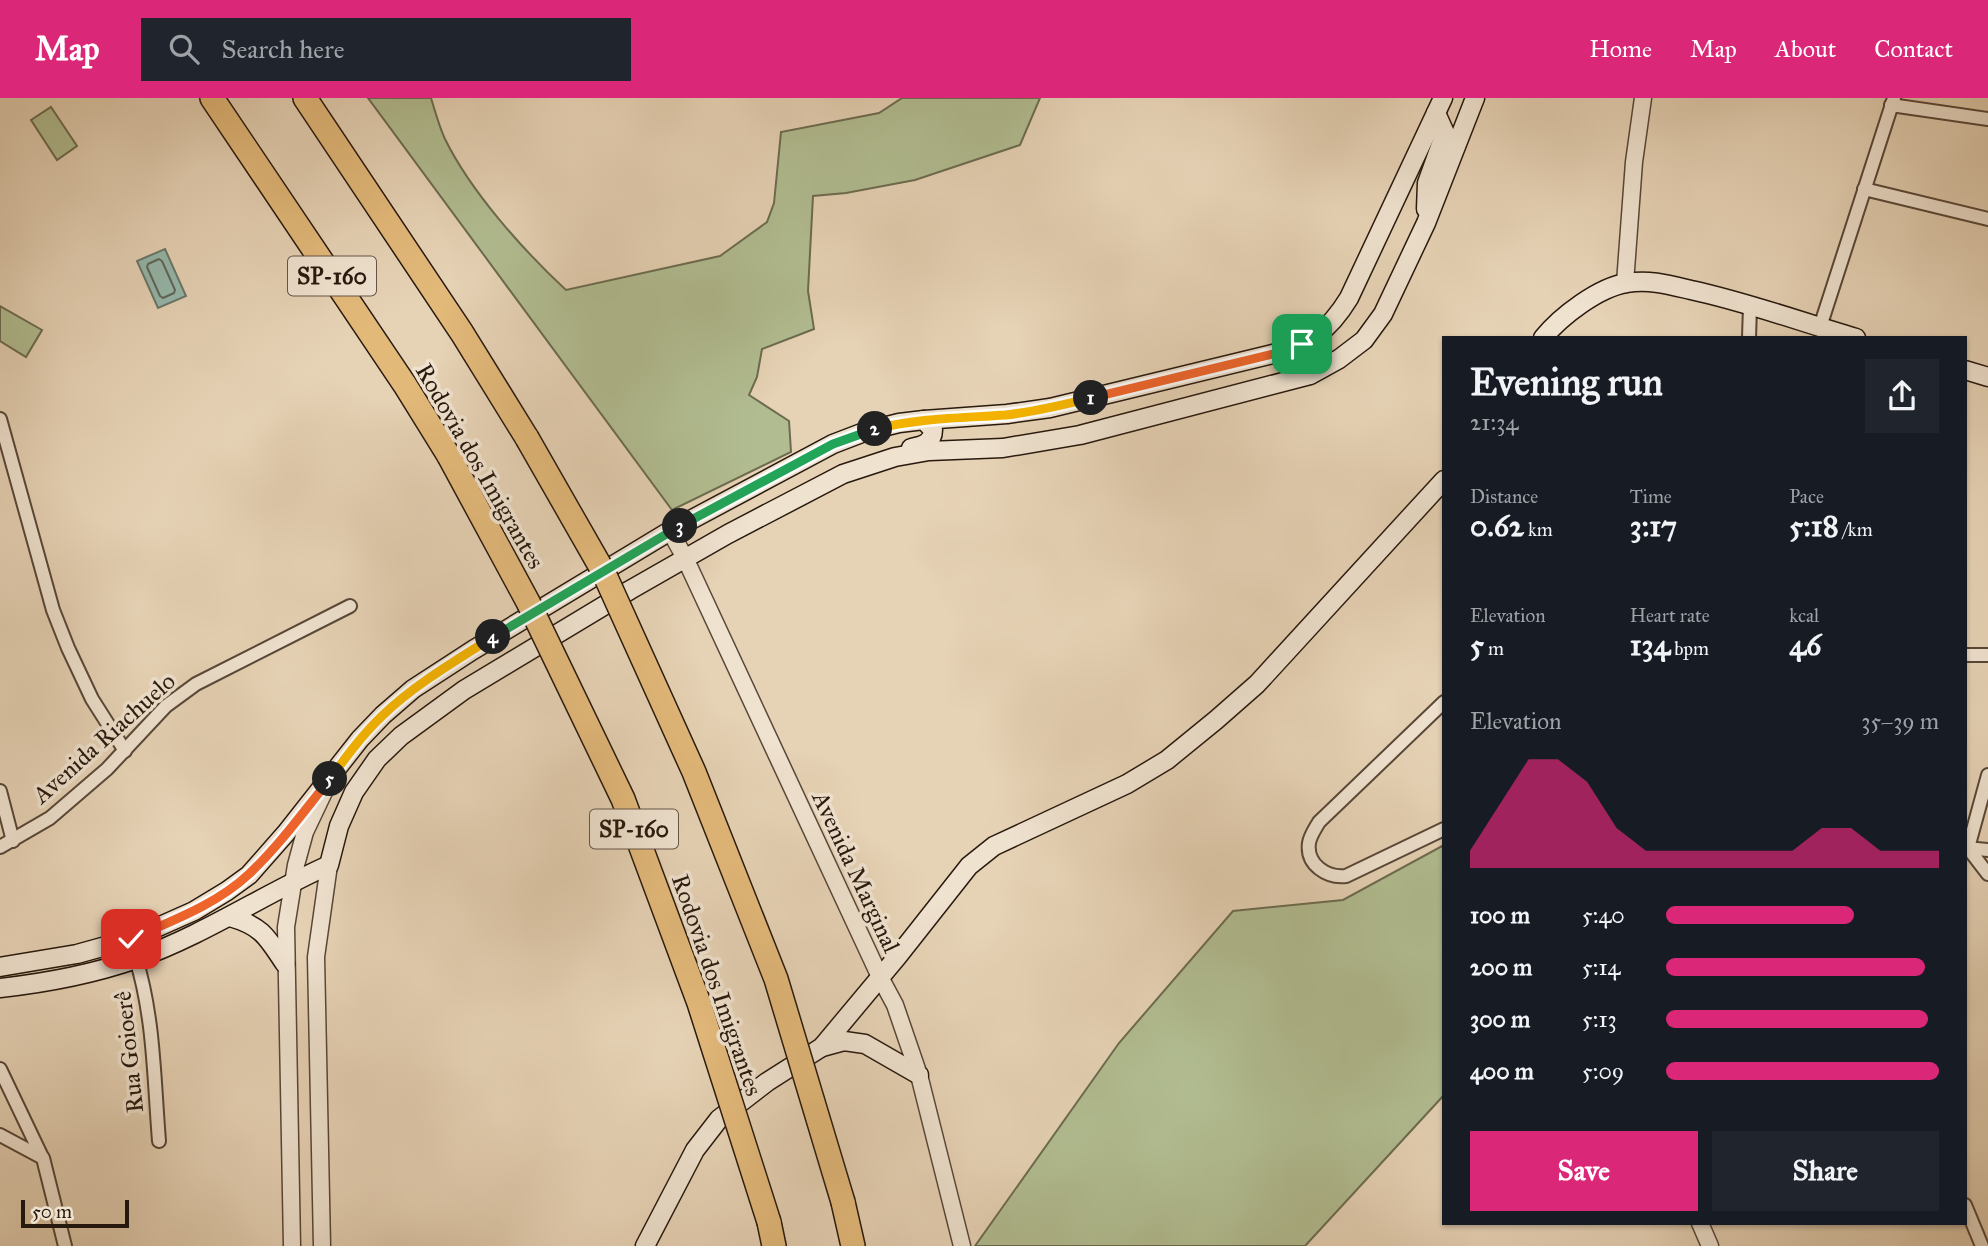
<!DOCTYPE html>
<html lang="en">
<head>
<meta charset="utf-8">
<style>
  body { margin:0; font-family:"IM FELL Great Primer",serif; background:#20242c; color:#f1f3f6; height:100vh; display:flex; flex-direction:column; font-size:26px; white-space:nowrap }
  * { box-sizing:border-box; margin:0 }
  p { font-size:23px; color:#9ea1a6 }
  .icon { flex:none; width:38px; height:38px; fill:none; stroke:currentColor; stroke-width:2; stroke-linecap:round; stroke-linejoin:round }
  .map { position:relative; flex:1; overflow:hidden }
  .side { position:absolute; left:1442px; top:238px; width:525px; height:889px; display:flex; flex-direction:column; background:#171b24; border-radius:0px; box-shadow:0 2px 5px #0004 }
  .side>* { flex:none }
  .scale { position:absolute; left:21px; bottom:18px; width:108px; box-sizing:border-box; padding-left:7px; border:4px solid #28190e; border-top:0; font-size:19px; line-height:24px; white-space:nowrap; color:#28190e; -webkit-text-stroke:5px #efe2cf; paint-order:stroke }
  .pin { position:absolute; display:grid; place-items:center; width:60px; height:60px; color:#fff; margin:-30px; border-radius:14px; box-shadow:0 4px 10px #0006 }
  .km { position:absolute; width:35px; height:35px; margin:-18px; border-radius:50%; background:#222; color:#fff; font-size:19px; line-height:35px; text-align:center }
  .round { display:grid; place-items:center; flex:none; width:74px; height:74px; border-radius:0px; background:#20242c }
  .headline { display:flex; align-items:center; justify-content:space-between; height:119px; padding:0 28px }
  h1 { font-size:38px; font-weight:800; line-height:52px }
  .figures { display:grid; grid-template-columns:repeat(3,1fr); gap:10px; height:119px; padding:7px 28px }
  .figures div { display:grid; align-content:center }
  .figures b { font-size:30px; font-weight:800 }
  .figures small { font-size:19px; font-weight:400 }
  .figures p { font-size:19px }
  .chart { height:196px; padding:14px 28px }
  .chart p { display:flex; justify-content:space-between }
  .chart svg { width:100%; height:126px; margin-top:7px; fill:#db2777; opacity:.7 }
  .action { display:flex; gap:14px; margin-top:auto; padding:14px 28px }
  .action a { flex:1; height:80px; border-radius:0px; background:#db2777; color:#fff; font-size:28px; font-weight:800; line-height:80px; text-align:center }
  .action a+a { background:#20242c; color:#f1f3f6 }
  ul { padding:0 28px; list-style:none; font-size:23px }
  li { display:grid; grid-template-columns:112px 84px 1fr; align-items:center; height:52px }
  li i { height:18px; border-radius:9px; background:#db2777 }
  header { display:flex; align-items:center; gap:42px; box-sizing:border-box; height:98px; padding:0 35px; background:#db2777; color:#fff }
  header strong { font-size:33px }
  nav { display:flex; gap:38px; margin-inline-start:auto; font-size:24px }
  .search { width:490px; height:63px; background:#20242c; display:flex; align-items:center; gap:18px; box-sizing:border-box; padding:0 24px; border-radius:0px; color:#9ea1a6; font-size:26px }
  .map>svg:first-child { display:block }
</style>
</head>
<body>
<header>
<strong>Map</strong>
<div class="search"><svg class="icon" aria-label="search" viewBox="0 0 24 24"><circle cx="10" cy="10" r="6"/><path d="M15 15l6 6"/></svg>Search here</div>
<nav><a>Home</a><a>Map</a><a>About</a><a>Contact</a></nav>
</header>
<div class="map">
<svg width="1988" height="1148" viewBox="0 0 1988 1148">
  <rect width="100%" height="100%" fill="#e6d2b5"/>
  <filter id="stains"><feTurbulence type="fractalNoise" baseFrequency=".00286" numOctaves="4"/><feColorMatrix values="0 0 0 0 .2 0 0 0 0 .09 0 0 0 0 .02 0 0 0 .5 -.17"/></filter>
  <radialGradient id="worn" r=".72"><stop offset=".6" stop-color="#630" stop-opacity="0"/><stop offset="1" stop-color="#630" stop-opacity=".3"/></radialGradient>
  <g fill="#b1bd91" stroke="#6c6b50" stroke-width="2">
    <path d="M 368,0 L 431,0 C 435,13 439,28 445,41 C 471,94 523,152 566,192 L 720,158 L 767,124 L 774,105 L 781,34 L 879,15 L 902,0 L 1040,0 L 1020,47 L 915,82 L 846,95 L 813,98 L 808,193 L 814,231 L 762,251 L 757,279 L 749,297 L 789,323 L 791,354 L 672,412 Z"/>
    <path d="M 51,9 L 77,48 L 57,62 L 31,22 Z"/>
    <path d="M 0,208 L 42,232 L 26,259 L 0,243 Z"/>
    <path d="M 1444,747 L 1444,997 L 1305,1148 L 975,1148 L 1119,945 L 1233,813 L 1343,802 Z"/>
  </g>
  <path fill="#96b8ac" stroke="#6a786d" stroke-width="2" d="M 165,151 L 186,198 L 158,210 L 137,163 Z"/>
  <g fill="none" stroke-linecap="round" stroke-linejoin="round">
    <path stroke="#5f685d" stroke-width="2" d="M 159,161 L 162,163 L 175,192 L 174,195 L 163,200 L 160,198 L 147,169 L 148,166 Z"/>
    <defs>
      <g id="minor">
        <path d="M 1891,7 L 1988,21"/>
        <path d="M 1864,91 L 1988,121"/>
        <path d="M 1820,229 L 1894,0"/>
        <path d="M 1749,240 L 1750,208"/>
        <path d="M 0,321 L 53,512 L 68,550 L 92,601 L 125,653"/>
        <path d="M 1965,557 L 1988,557"/>
        <path d="M 1444,604 L 1319,724 C 1315,731 1310,738 1309,745 C 1306,767 1327,780 1346,778 L 1444,731"/>
        <path d="M 1988,677 L 1968,750 L 1988,776"/>
        <path d="M 0,693 L 13,743"/>
        <path d="M 0,749 L 50,720 L 107,671 L 166,608 L 196,586 L 350,508"/>
        <path d="M 1966,750 L 1988,752"/>
        <path d="M 136,861 C 154,919 154,982 159,1043"/>
        <path d="M 0,971 L 42,1059"/>
        <path d="M 0,1037 L 43,1060 L 65,1148"/>
        <path d="M 1965,1107 L 1982,1148"/>
      </g>
      <g id="tertiary">
        <path d="M 1625,185 L 1634,64 L 1643,0"/>
        <path d="M 670,433 L 685,460 L 880,879 L 895,907 L 919,977 L 962,1148"/>
        <path d="M 1700,1125 L 1710,1148"/>
        <path d="M 292,1148 L 286,829 L 296,767 L 305,734 L 324,694"/>
        <path d="M 322,1148 L 316,859 L 329,767"/>
      </g>
      <g id="secondary">
        <path d="M 1426,111 L 1427,85 L 1445,35 L 1436,15"/>
        <path d="M 1543,240 C 1561,218 1599,189 1627,185 C 1649,181 1670,187 1691,192 C 1747,204 1801,224 1856,240"/>
        <path d="M 1965,272 L 1988,279"/>
        <path d="M 911,350 C 922,348 933,345 933,332 L 924,322"/>
        <path d="M 230,819 C 262,828 267,839 285,866"/>
        <path d="M 0,869 L 77,856 L 131,841 L 194,813 L 227,793 L 249,777 L 286,735 L 360,641 L 383,617 L 413,591 L 473,552 L 670,433 L 833,346 L 867,333 L 899,325 L 924,322 L 1007,316 L 1050,310 L 1273,256 C 1311,243 1327,236 1349,200 L 1443,0"/>
        <path d="M 0,890 C 45,885 93,876 136,861 C 204,837 264,796 329,767 L 339,728 L 354,694 L 377,661 L 401,638 L 464,592 L 630,492 L 728,436 L 843,376 L 895,359 L 929,353 L 1003,350 L 1080,337 L 1310,277 L 1339,261 L 1364,242 L 1383,216 L 1426,125 L 1475,0"/>
        <path d="M 822,949 L 844,943 L 865,946 L 919,977"/>
        <path d="M 645,1148 L 695,1052 L 719,1021 L 767,984 L 822,949 L 898,858 L 969,768 L 994,748 L 1127,686 L 1167,662 L 1216,622 L 1257,586 L 1444,382"/>
      </g>
      <g id="motorway">
        <path d="M 212,0 L 405,287 L 449,358"/>
        <path d="M 305,0 L 462,235 L 527,340"/>
        <path d="M 843,1104 L 853,1148"/>
        <path d="M 769,1124 L 774,1148"/>
      </g>
    </defs>
    <use href="#minor" stroke="#584738" stroke-width="16"/>
    <use href="#tertiary" stroke="#584738" stroke-width="19"/>
    <use href="#secondary" stroke="#28190e" stroke-width="21"/>
    <use href="#motorway" stroke="#28190e" stroke-width="26"/>
    <use href="#minor" stroke="#efe2cf" stroke-width="12"/>
    <use href="#tertiary" stroke="#efe2cf" stroke-width="16"/>
    <use href="#secondary" stroke="#efe2cf" stroke-width="18"/>
    <use href="#motorway" stroke="#e3b97a" stroke-width="23"/>
    <defs>
      <g id="motorway-bridge">
        <path d="M 527,340 L 603,473 L 694,674 L 776,881 L 843,1104"/>
        <path d="M 449,358 L 528,504 L 623,701 L 699,905 L 769,1124"/>
      </g>
    </defs>
    <use href="#motorway-bridge" stroke="#28190e" stroke-width="26" stroke-linecap="butt"/>
    <use href="#motorway-bridge" stroke="#e3b97a" stroke-width="23"/>
  </g>
  <g fill="none" stroke-linecap="round" stroke-linejoin="round">
    <defs>
      <path id="split-1" d="M 1091,300 L 1273,256 L 1302,246"/>
      <path id="split-2" d="M 875,331 C 919,320 961,320 1005,317 C 1034,314 1063,307 1091,300"/>
      <path id="split-3" d="M 680,428 L 833,346 L 875,331"/>
      <path id="split-4" d="M 493,539 L 680,428"/>
      <path id="split-5" d="M 330,681 C 346,659 362,637 382,618 C 414,587 455,563 493,539"/>
      <path id="split-6" d="M 131,841 C 171,823 216,807 249,776 C 279,748 304,713 330,681"/>
    </defs>
    <use href="#split-1" stroke="#fff" stroke-width="14"/>
    <use href="#split-2" stroke="#fff" stroke-width="14"/>
    <use href="#split-3" stroke="#fff" stroke-width="14"/>
    <use href="#split-4" stroke="#fff" stroke-width="14"/>
    <use href="#split-5" stroke="#fff" stroke-width="14"/>
    <use href="#split-6" stroke="#fff" stroke-width="14"/>
    <use href="#split-1" stroke="#f0652b" stroke-width="9"/>
    <use href="#split-2" stroke="#f5b400" stroke-width="9"/>
    <use href="#split-3" stroke="#22a559" stroke-width="9"/>
    <use href="#split-4" stroke="#22a559" stroke-width="9"/>
    <use href="#split-5" stroke="#f5b400" stroke-width="9"/>
    <use href="#split-6" stroke="#f0652b" stroke-width="9"/>
  </g>
  <g text-anchor="middle" dominant-baseline="central" stroke-width="7" stroke-linejoin="round" paint-order="stroke">
    <g fill="#efe2cf" stroke="#645548" stroke-width="2">
      <rect x="288" y="158.5" width="88" height="39" rx="5"/>
      <rect x="590" y="711.5" width="88" height="39" rx="5"/>
    </g>
    <g font-size="23" font-weight="bold" fill="#28190e">
      <text x="332" y="178">SP-160</text>
      <text x="634" y="731">SP-160</text>
    </g>
    <g font-size="24" fill="#28190e" stroke="#efe2cf">
      <text transform="translate(480 368) rotate(60)">Rodovia dos Imigrantes</text>
      <text transform="translate(104 640) rotate(-42)">Avenida Riachuelo</text>
      <text transform="translate(856 774) rotate(65)">Avenida Marginal</text>
      <text transform="translate(717 887) rotate(71)">Rodovia dos Imigrantes</text>
      <text transform="translate(129 954) rotate(-96)">Rua Goioerê</text>
    </g>
  </g>
  <rect width="100%" height="100%" filter="url(#stains)"/>
  <rect width="100%" height="100%" fill="url(#worn)"/>
</svg>
<div class="scale">50 m</div>
<div class="pin" style="left:1302px;top:246px;background:#1e9e55"><svg class="icon" aria-label="arrive" viewBox="0 0 24 24"><path d="M6 21V4h12l-3 4 3 4H6"/></svg></div>
<div class="pin" style="left:131px;top:841px;background:#d93025"><svg class="icon" aria-label="check" viewBox="0 0 24 24"><path d="M5 12l5 5 9-10"/></svg></div>
<b class="km" style="left:1091px;top:300px">1</b>
<b class="km" style="left:875px;top:331px">2</b>
<b class="km" style="left:680px;top:428px">3</b>
<b class="km" style="left:493px;top:539px">4</b>
<b class="km" style="left:330px;top:681px">5</b>
<section class="side">
<div class="headline"><div><h1>Evening run</h1><p>21:34</p></div><a class="round"><svg class="icon" aria-label="share" viewBox="0 0 24 24"><path d="M12 15V3M7 8l5-5 5 5M5 13v7h14v-7"/></svg></a></div>
<div class="figures">
<div><p>Distance</p><b>0.62<small> km</small></b></div>
<div><p>Time</p><b>3:17</b></div>
<div><p>Pace</p><b>5:18<small> /km</small></b></div>
</div>
<div class="figures">
<div><p>Elevation</p><b>5<small> m</small></b></div>
<div><p>Heart rate</p><b>134<small> bpm</small></b></div>
<div><p>kcal</p><b>46</b></div>
</div>
<div class="chart"><p><span>Elevation</span>35–39 m</p>
<svg viewBox="0 0 160 44" preserveAspectRatio="none"><path d="M0 44V38L10 22L20 6L30 6L40 14L50 30L60 38L70 38L80 38L90 38L100 38L110 38L120 30L130 30L140 38L150 38L160 38V44z"/></svg>
</div>
<ul>
<li><b>100 m</b>5:40<i style="width:69%"></i></li>
<li><b>200 m</b>5:14<i style="width:95%"></i></li>
<li><b>300 m</b>5:13<i style="width:96%"></i></li>
<li><b>400 m</b>5:09<i style="width:100%"></i></li>
</ul>
<div class="action"><a>Save</a><a>Share</a></div>
</section>
</div>
</body>
</html>
